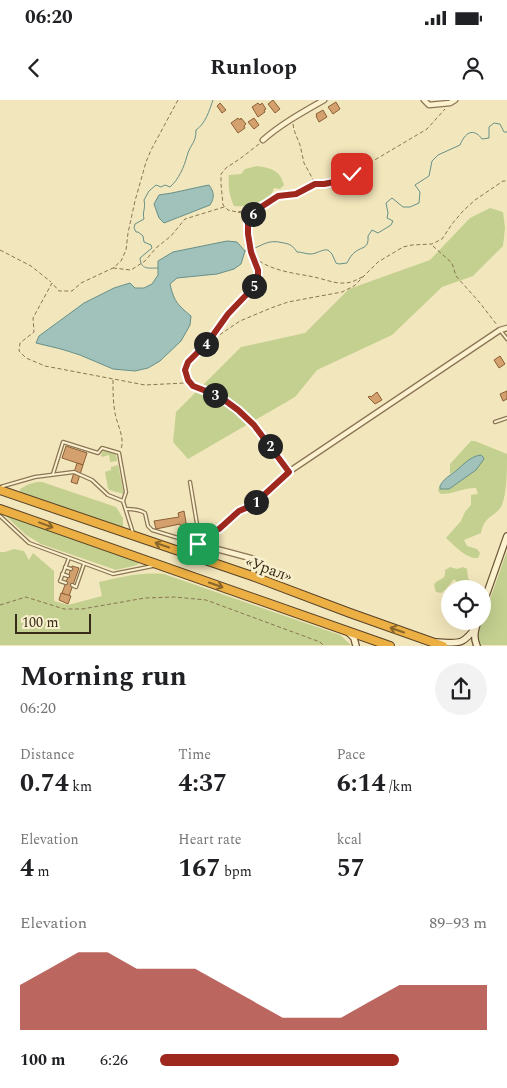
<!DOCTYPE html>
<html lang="en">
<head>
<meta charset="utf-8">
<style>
  body { margin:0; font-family:Spectral,serif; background:#f2f2f2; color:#202124; height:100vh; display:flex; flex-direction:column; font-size:19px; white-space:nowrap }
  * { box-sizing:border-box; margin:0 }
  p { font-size:16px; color:#757577 }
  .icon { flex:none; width:28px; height:28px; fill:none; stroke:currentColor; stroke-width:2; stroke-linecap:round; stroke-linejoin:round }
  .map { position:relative; height:546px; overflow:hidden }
  .panel { display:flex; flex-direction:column; background:#fff; flex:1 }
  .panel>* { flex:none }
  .fabs { position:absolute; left:441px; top:480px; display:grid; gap:10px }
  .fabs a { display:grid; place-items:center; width:50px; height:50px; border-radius:50%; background:#fff; box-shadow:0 5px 20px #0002; font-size:25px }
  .scale { position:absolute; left:15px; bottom:12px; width:76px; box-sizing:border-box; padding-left:5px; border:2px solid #382b1a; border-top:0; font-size:14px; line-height:18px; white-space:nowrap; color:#382b1a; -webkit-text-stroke:4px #f8efcc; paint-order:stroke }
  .pin { position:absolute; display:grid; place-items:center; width:42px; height:42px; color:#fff; margin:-21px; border-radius:10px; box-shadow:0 2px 8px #0006 }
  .km { position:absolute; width:25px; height:25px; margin:-12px; border-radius:50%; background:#222; color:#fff; font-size:14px; line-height:25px; text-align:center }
  .round { display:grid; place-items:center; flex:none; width:52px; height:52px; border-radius:26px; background:#f2f2f2 }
  .summary { display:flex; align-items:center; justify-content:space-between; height:85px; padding:0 20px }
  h1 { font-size:28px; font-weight:700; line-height:38px }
  .metrics { display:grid; grid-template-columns:repeat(3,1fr); gap:8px; height:85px; padding:5px 20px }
  .metrics div { display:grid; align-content:center }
  .metrics b { font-size:25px; font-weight:700 }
  .metrics small { font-size:14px; font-weight:400 }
  .metrics p { font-size:14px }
  .chart { height:140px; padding:10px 20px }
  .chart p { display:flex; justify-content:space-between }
  .chart svg { width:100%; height:90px; margin-top:5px; fill:#9f281e; opacity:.7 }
  ul { padding:0 20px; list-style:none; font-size:16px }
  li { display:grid; grid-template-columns:80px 60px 1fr; align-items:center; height:38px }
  li i { height:12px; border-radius:6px; background:#9f281e }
  .status { display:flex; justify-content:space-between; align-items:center; height:35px; padding:0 25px; background:#fff; direction:ltr }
  .status svg { height:14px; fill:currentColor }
  header { display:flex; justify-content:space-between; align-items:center; height:65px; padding:0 20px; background:#fff; font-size:22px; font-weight:700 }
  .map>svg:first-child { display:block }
</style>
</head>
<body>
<div class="status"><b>06:20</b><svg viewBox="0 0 49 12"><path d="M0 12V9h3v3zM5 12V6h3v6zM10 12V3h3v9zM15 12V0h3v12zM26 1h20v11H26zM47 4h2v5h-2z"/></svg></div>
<header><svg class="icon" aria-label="back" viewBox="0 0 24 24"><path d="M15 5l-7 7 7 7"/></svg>Runloop<svg class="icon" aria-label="person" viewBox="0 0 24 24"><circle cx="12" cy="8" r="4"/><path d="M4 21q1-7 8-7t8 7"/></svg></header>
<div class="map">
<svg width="507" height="546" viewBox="0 0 507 546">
  <rect width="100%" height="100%" fill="#f2e6bc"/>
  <g fill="#c3d08f">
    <path d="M 257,66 C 271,68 280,70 284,85 L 280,89 L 274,88 C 269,105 249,107 234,106 C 229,95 228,87 229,75 L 241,74 L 245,69 Z"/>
    <path d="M 490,108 L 503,112 L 505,128 L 503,146 L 473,176 L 442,187 L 392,235 L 317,270 L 295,297 L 188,359 L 173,342 L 176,312 L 241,247 L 305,233 L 349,189 L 430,160 L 470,118 Z"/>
    <path d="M 471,341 L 475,341 L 507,354 C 507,369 507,392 502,405 C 495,418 485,414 481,433 L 464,440 L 467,446 L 477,449 L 480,453 L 478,458 C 466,459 454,445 446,438 L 461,421 L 465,412 L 471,405 L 471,395 L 478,394 L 476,388 C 465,387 454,394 441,394 L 438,391 L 440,386 L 440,389 L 449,389 L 476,370 L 474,357 C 466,363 458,370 450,374 L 450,364 Z"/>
    <path d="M 103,351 L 109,352 L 116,355 L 124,394 L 109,390 L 108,388 L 105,372 L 111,370 L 111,367 L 118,365 L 117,361 L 110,362 L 109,355 L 102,357 L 101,355 Z"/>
    <path d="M 37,382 L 42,382 L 116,407 L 123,418 L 123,427 L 120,428 L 20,393 L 20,389 L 29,384 Z"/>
    <path d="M 5,415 L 138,462 L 139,463 L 137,465 L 116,470 L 41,444 L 26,435 Z"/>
    <path d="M 14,449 L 24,451 L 29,460 L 33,453 L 54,471 L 54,501 L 68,505 L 102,496 L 99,482 C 121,477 141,472 164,474 L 340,535 L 351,545 L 0,545 L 0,452 L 5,452 Z"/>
    <path d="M 507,451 L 507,545 L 480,545 L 477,538 L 484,516 Z"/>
    <path d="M 450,467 L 457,469 L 463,467 L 467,469 L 468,478 L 472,484 L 470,489 L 461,489 L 458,487 L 457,482 L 454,479 L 446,489 L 441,493 L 436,492 L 434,485 C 438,477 446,482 445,470 Z"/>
  </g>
  <g fill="#a0c2bb" stroke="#679089">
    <path d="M 209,85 C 214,92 215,97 210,105 L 164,123 L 159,118 L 154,104 L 159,95 C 176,93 192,88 209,85 Z"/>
    <path d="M 227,141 L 237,142 L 245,151 L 241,164 L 234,169 L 217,174 L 177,178 L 170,184 C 174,202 178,205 191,216 L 190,225 L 181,241 L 160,261 L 148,268 L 135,271 L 113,269 L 80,255 L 61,249 L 36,243 L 39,236 L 84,203 L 114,188 L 130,183 L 135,188 L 144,188 L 152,184 L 158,175 L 158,161 L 173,152 Z"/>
    <path d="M 481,355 L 483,357 L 484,359 L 476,370 L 449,389 L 440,389 L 440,386 C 444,378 451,375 457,370 C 464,364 471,356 481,355 Z"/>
  </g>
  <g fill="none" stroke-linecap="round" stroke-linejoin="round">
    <g stroke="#679089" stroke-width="1">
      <path d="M 245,151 C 262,148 265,138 284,143 C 290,144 293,146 297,152 C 302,152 306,154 310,154 C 317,154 322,149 328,150 L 332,154 L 336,163 L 339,164 L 347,163 C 349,159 352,154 355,152 C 363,146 369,149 368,136 L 372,130 L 378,133 L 391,125 L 393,121 L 387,118 L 388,113 L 386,103 L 392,98 L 403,107 L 410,107 L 419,103 L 420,92 L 415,85 L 429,76 L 432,61 L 438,55 L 460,45 C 465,33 473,27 482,39 L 489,38 L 489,27 L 494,23 L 500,24 L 504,32 L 507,32"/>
      <path d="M 158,168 C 148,168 141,170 140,158 L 152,148 L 151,145 L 144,142 L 143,136 L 138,132 L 136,132 L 134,128 L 135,124 L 144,119 C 142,111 146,109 144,100 L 149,91 L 156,85 L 161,87 L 165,85 L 170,87 C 179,79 184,67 187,56 C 190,44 196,44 196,30 C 206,23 209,11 213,0"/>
    </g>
  </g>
  <g fill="#d4a16e" stroke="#8c6037">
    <path d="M 273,0 L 280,9 L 275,13 L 268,4 Z"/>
    <path d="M 336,2 L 340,9 L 333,14 L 328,7 Z"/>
    <path d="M 220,3 L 226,10 L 222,13 L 217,6 Z"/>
    <path d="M 258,3 L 260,5 L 262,3 L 266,9 L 264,10 L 265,12 L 258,17 L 252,7 Z"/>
    <path d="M 323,10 L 327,17 L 319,22 L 316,16 L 317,16 L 316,14 Z"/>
    <path d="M 238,18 L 240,20 L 241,18 L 246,24 L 244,26 L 245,28 L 238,33 L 231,23 Z"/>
    <path d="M 254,18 L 259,25 L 254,29 L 248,22 Z"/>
    <path d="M 500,256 L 505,264 L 499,268 L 494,260 Z"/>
    <path d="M 507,291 L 507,299 L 503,301 L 500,294 Z"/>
    <path d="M 377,292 L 382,300 L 375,304 L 368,297 L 370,296 L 371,297 Z"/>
    <path d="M 66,346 L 87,353 L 83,365 L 62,358 Z"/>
    <path d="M 77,363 L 83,365 L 77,384 L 71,382 Z"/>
    <path d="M 184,411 L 187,428 L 181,429 L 180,424 L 156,429 L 154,421 L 179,417 L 178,413 Z"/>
    <path d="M 72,466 L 79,468 L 69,496 L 62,493 Z"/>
    <path d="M 61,493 L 71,496 L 68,504 L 59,500 Z"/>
  </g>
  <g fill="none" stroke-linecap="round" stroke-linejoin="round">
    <defs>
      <g id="lane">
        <path d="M 500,230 L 507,239"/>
        <path d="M 495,322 L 507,318"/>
        <path d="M 53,374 L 63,342 L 98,353 L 102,348 L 119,353 L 126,392 L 123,401"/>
        <path d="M 190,382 L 199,436"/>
        <path d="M 0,387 L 35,377 L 74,372 L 92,380 L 108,395 L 123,401 L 133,433"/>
        <path d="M 126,409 C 132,409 139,409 145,413 L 148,426 L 152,430 L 198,444"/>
        <path d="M 0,416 L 29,443 L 113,474 L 153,466"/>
        <path d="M 65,467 L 71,469"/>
        <path d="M 62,474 L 68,476"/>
        <path d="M 66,483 L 60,481 L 69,458"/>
        <path d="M 72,485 L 76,487 L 84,464"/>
      </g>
      <g id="street">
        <path d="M 424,0 L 429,5 L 450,3 L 455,0"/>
        <path d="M 263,40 C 281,24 303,12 324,0"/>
        <path d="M 252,476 L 256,462 L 254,459 L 198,444 L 199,436 L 219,429 L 239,411 L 253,405 L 287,373 L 500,230 L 507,228"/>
      </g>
      <g id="secondary">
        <path d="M 482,507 L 507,436"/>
        <path d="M 348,532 L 354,538 L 356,546"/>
        <path d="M 437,542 C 459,543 462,546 476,527"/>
        <path d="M 477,546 C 473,537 475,530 478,521"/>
      </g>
      <g id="highway">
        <path d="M 0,390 L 252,476 L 350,513 L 443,546"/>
        <path d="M 0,409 L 390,546"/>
      </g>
    </defs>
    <use href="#lane" stroke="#8b7554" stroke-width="4.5"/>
    <use href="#street" stroke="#8b7554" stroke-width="7"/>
    <use href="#secondary" stroke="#6c5637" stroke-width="8"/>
    <use href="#highway" stroke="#574229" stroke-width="10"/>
    <g stroke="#8b7554" stroke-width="1" stroke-dasharray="4 2.5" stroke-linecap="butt">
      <path d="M 178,0 L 151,50 L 146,62 L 135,101 L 128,133 L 126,150 L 121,161 L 113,168 L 81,183 L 72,191 L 59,191 L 52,183 L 33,218 L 34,232 L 20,243 L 19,251 L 26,258 L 45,266 L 145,285 L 185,283 L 193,286"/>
      <path d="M 293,24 L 294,30 L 300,45 L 304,63 L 315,83"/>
      <path d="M 259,44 L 241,58 L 226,68 L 221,74 L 221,84 L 223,105 L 228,110 L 237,112 L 258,109 L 278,96 L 296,95 L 315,84 L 324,84 L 334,81 L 351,74 L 427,29 L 445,9"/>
      <path d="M 257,109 C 254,113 249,117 248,121 C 244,139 262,170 257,181 C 252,193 238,202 230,212 C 219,225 211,239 199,251 C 190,260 181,267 188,280 C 194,291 208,291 218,296 C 222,298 226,301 230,304 C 254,321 268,345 285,367"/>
      <path d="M 238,112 L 244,114 L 248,120"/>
      <path d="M 433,146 L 452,163 L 456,176 L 480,203 L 497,225"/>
      <path d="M 0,150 L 31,166 L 51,182"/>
      <path d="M 254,157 C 270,171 294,173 314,177 C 324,179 335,184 345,183 C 352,183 358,179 364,176"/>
      <path d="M 113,168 L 131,170 L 145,161 L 156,148 L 171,136 L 185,119 L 224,107"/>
      <path d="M 209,242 L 240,221 L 271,208 L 288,202 L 342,192 L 354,186 L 378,162 L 403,147 L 412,145 L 432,144 L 442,139 L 452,124 L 463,111 L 475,100 L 503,81 L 507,81"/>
      <path d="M 113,280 C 113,291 113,302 115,313 C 117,325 125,337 121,349"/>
      <path d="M 0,505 L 26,497 L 64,509 L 82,509 L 145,498 L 175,497 L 206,500 L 320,542 L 324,546"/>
    </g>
    <use href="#lane" stroke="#fcf2cf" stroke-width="2"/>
    <use href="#street" stroke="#fcf2cf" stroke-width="4.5"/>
    <use href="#secondary" stroke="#fcf2cf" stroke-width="5.5"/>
    <use href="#highway" stroke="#ebaf43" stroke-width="8"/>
  </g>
  <defs><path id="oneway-shaft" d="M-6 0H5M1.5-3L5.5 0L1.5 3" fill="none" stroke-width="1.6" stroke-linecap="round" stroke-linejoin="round" transform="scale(1.25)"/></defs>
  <g stroke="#89662c">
    <use href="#oneway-shaft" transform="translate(46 425) rotate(20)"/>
    <use href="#oneway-shaft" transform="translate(162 445) rotate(-161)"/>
    <use href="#oneway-shaft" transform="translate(216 485) rotate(19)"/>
    <use href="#oneway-shaft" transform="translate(397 530) rotate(-161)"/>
  </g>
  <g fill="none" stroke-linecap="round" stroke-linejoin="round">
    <defs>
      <path id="route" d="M 198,444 L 199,436 L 219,429 L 239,411 L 253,405 L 289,372 L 254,325 L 238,310 L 219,296 L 193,286 L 188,280 L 185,270 L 188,262 L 208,242 L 228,214 L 249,192 L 258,180 L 258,170 L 251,152 L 248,134 L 248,120 L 258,109 L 278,96 L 296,94 L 315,84 L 324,84 L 334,82 L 352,74"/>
    </defs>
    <use href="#route" stroke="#fff" stroke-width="10"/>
    <use href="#route" stroke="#9f281e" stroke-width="6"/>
  </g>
  <g text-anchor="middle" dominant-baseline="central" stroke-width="5" stroke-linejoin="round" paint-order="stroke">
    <g font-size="16" fill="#382b1a" stroke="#f8efcc">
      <text transform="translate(269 469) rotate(20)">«Урал»</text>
    </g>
  </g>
</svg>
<div class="fabs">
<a><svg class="icon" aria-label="locate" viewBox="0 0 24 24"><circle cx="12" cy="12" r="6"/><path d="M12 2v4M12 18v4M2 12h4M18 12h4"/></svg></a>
</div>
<div class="scale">100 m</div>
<div class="pin" style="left:198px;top:444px;background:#1e9e55"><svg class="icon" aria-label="arrive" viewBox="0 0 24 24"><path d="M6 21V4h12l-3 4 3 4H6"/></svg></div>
<div class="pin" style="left:352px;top:74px;background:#d93025"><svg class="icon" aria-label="check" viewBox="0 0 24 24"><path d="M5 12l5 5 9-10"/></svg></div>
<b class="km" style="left:256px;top:402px">1</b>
<b class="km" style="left:270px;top:346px">2</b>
<b class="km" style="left:215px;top:295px">3</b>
<b class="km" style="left:206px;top:244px">4</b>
<b class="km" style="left:254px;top:186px">5</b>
<b class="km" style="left:253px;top:114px">6</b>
</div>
<section class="panel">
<div class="summary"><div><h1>Morning run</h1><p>06:20</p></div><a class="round"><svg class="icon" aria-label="share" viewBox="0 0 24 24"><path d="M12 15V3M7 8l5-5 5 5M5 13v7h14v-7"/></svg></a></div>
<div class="metrics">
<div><p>Distance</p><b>0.74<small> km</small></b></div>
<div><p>Time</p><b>4:37</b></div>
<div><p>Pace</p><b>6:14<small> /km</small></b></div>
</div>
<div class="metrics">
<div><p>Elevation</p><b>4<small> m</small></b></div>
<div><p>Heart rate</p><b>167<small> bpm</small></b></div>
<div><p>kcal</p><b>57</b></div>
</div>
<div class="chart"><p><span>Elevation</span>89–93 m</p>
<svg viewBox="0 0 160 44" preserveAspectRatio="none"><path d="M0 44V22L10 14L20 6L30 6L40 14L50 14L60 14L70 22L80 30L90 38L100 38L110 38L120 30L130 22L140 22L150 22L160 22V44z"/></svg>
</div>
<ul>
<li><b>100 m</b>6:26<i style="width:73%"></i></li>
</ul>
</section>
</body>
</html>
